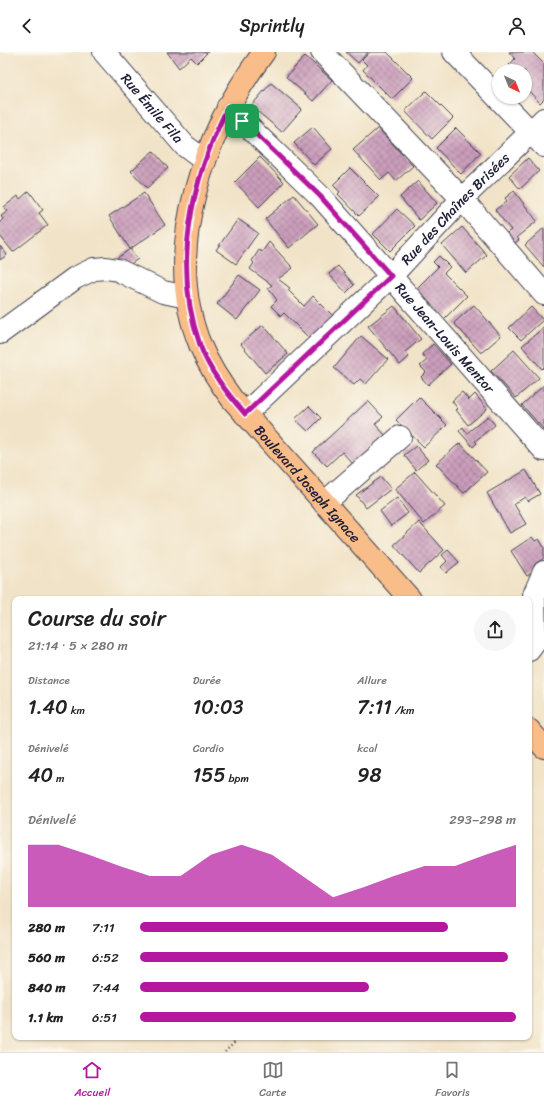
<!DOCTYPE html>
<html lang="fr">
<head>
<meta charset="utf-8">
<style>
  body { margin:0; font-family:Sriracha,sans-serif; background:#f6f6f6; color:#222; height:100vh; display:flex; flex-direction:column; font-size:15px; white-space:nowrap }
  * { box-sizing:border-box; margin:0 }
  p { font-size:13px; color:#767676 }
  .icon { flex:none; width:22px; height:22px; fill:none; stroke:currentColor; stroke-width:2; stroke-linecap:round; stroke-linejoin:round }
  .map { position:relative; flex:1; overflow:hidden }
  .drawer { position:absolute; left:12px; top:544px; width:520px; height:444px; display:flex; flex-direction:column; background:#fff; border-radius:8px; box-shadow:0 1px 3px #0004 }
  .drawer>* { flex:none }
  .needle { width:26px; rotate:137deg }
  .buttons { position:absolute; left:492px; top:12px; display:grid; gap:8px }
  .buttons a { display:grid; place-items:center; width:40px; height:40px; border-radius:50%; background:#fff; box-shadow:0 1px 3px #0004; font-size:20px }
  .pin { position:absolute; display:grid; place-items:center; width:34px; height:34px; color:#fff; margin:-17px; border-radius:8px; box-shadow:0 2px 6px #0006 }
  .round { display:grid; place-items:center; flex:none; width:42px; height:42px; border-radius:21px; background:#f6f6f6 }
  .head { display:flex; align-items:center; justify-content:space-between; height:68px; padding:0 16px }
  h1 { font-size:22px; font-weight:600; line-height:30px }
  .stats { display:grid; grid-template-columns:repeat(3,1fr); gap:6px; height:68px; padding:4px 16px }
  .stats div { display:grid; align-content:center }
  .stats b { font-size:20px; font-weight:600 }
  .stats small { font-size:11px; font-weight:400 }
  .stats p { font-size:11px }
  .chart { height:112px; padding:8px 16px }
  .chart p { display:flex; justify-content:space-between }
  .chart svg { width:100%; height:72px; margin-top:4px; fill:#b5179e; opacity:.7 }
  ul { padding:0 16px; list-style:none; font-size:13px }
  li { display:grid; grid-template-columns:64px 48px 1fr; align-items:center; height:30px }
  li i { height:10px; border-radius:5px; background:#b5179e }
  header { display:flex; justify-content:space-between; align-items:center; height:52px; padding:0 16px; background:#fff; font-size:18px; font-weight:600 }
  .dock { display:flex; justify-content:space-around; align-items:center; height:56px; border-top:1px solid #e0e0e0; background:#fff; font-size:11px; color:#767676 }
  .dock a { display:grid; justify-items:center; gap:2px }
  .dock .active { color:#b5179e }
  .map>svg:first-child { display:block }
</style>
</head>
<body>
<header><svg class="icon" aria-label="back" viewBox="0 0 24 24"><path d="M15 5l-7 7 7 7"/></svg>Sprintly<svg class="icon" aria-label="person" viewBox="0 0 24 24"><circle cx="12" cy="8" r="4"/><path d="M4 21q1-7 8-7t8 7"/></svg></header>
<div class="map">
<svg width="544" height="1000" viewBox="0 0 544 1000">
  <defs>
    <pattern id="building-cross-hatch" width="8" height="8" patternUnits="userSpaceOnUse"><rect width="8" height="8" fill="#cb9ebb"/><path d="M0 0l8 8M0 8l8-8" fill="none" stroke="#a48099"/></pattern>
  </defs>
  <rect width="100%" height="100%" fill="#fbf7ec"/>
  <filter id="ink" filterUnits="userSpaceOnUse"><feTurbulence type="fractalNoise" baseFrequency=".025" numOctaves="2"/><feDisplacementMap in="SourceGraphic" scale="8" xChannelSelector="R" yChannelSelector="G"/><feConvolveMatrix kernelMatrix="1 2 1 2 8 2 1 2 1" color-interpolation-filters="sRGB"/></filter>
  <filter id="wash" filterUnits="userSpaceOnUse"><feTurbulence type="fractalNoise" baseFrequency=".012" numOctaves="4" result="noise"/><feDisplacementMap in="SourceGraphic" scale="16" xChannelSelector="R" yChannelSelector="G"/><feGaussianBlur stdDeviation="0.9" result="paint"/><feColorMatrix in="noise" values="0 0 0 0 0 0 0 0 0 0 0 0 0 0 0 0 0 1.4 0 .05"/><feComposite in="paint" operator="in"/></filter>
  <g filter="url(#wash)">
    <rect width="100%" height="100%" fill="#f1e3c7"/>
    <g id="blocks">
      <g fill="url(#building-cross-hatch)">
        <path d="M 167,0 L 208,0 L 197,11 L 191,5 L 179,16 Z"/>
        <path d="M 346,0 L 368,0 L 358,11 Z"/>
        <path d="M 370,0 L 387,0 L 413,26 L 392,47 L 363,18 L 367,13 L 362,8 Z"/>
        <path d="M 509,0 L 532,0 L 544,12 L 544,47 L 540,51 L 525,35 L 525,19 L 515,19 L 509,13 L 515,7 Z"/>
        <path d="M 305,4 L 332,28 L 313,49 L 286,25 Z"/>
        <path d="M 271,31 L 302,57 L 282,80 L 251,54 Z"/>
        <path d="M 426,39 L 453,66 L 432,87 L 405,59 Z"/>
        <path d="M 313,75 L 332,97 L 314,113 L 294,91 Z"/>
        <path d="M 378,76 L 413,114 L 396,129 L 389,121 L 381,128 L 353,98 Z"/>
        <path d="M 456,76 L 481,101 L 461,122 L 436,96 Z"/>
        <path d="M 153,99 L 168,116 L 147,136 L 131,119 Z"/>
        <path d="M 260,105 L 284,130 L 259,155 L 235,130 Z"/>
        <path d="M 528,106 L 539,119 L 520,137 L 509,124 Z"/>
        <path d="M 350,116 L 379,145 L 359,164 L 338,142 L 340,140 L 333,133 Z"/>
        <path d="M 418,129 L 437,151 L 419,168 L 400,145 Z"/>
        <path d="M 29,139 L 43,158 L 39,161 L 48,173 L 13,200 L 0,184 L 0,170 L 3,167 L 1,164 L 8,159 L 4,155 L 18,144 L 20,147 Z"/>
        <path d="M 514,139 L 537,169 L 517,185 L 519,188 L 512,193 L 504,183 L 511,178 L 495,158 L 507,149 L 505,146 Z"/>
        <path d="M 144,141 L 165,173 L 130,197 L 138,207 L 129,213 L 117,206 L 130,197 L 109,164 Z"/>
        <path d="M 294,143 L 318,172 L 289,196 L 265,167 Z"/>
        <path d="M 397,157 L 415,174 L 390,199 L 373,182 Z"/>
        <path d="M 238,167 L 258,181 L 236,212 L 216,198 Z"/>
        <path d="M 462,175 L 487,203 L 466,221 L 442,193 Z"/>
        <path d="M 544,176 L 544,215 L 525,193 Z"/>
        <path d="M 269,190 L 293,216 L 278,227 L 290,236 L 288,238 L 304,254 L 313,244 L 338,269 L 315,292 L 284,261 L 281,264 L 271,254 L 277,248 L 268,236 L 272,233 L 250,217 L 254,211 L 252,209 L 259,198 L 262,200 Z"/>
        <path d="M 0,194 L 7,203 L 0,208 Z"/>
        <path d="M 439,204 L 450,215 L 444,221 L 467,244 L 444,267 L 415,238 L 438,215 L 433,210 Z"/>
        <path d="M 338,214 L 354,233 L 346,241 L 329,222 Z"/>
        <path d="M 239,223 L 260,238 L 237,268 L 217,252 Z"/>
        <path d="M 474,253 L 501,284 L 481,301 L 454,271 Z"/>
        <path d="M 394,254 L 421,287 L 405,300 L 409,305 L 400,313 L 368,274 Z"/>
        <path d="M 531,255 L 543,268 L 521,288 L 509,276 Z"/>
        <path d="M 263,273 L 288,302 L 265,321 L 241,292 Z"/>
        <path d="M 544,275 L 544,315 L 542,317 L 522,294 Z"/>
        <path d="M 361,284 L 388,307 L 366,332 L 360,327 L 354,333 L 334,316 Z"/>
        <path d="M 433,292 L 451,312 L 428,333 L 421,325 L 426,320 L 420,314 L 427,308 L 422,302 Z"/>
        <path d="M 514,298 L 539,326 L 516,346 L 491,319 Z"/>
        <path d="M 544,333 L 544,378 L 522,353 Z"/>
        <path d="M 462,340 L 469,348 L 475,342 L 487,357 L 468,373 L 456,358 L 458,357 L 452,349 Z"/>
        <path d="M 419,345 L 447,373 L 424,395 L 396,368 Z"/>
        <path d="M 368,349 L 383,365 L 375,372 L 386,384 L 354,413 L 342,400 L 327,414 L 313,400 Z"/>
        <path d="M 309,354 L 321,366 L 308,379 L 295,367 Z"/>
        <path d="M 488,364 L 495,373 L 475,389 L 477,391 L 473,395 L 459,379 L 463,375 L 467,381 Z"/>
        <path d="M 460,391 L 487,420 L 464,441 L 436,412 Z"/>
        <path d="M 416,394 L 428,408 L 416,418 L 404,403 Z"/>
        <path d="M 526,418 L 540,442 L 528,449 L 525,445 L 514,452 L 526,472 L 510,481 L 487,441 Z"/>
        <path d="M 415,420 L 445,454 L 424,472 L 395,437 Z"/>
        <path d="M 381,425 L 391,437 L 366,456 L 356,443 Z"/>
        <path d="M 397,446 L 408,461 L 391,474 L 380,459 Z"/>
        <path d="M 419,470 L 444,498 L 419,521 L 394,493 Z"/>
        <path d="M 532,485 L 535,489 L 539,487 L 544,495 L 544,506 L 537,511 L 539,515 L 527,524 L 511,499 Z"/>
        <path d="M 448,498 L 459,510 L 446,521 L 441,515 L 447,509 L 442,503 Z"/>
      </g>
    </g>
  </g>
  <g filter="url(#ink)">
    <use href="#blocks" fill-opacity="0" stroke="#413f50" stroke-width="1"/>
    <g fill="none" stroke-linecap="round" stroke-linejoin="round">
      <defs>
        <g id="minor">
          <path id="s1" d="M 104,0 L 185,94 L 205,109"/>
          <path d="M 322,0 L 462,147 L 544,242"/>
          <path d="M 454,0 L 544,94"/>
          <path id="s2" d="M 228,55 L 320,144 L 544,398"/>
          <path d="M 0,281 L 75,226 L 94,217 L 106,216 L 118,218 L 163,240 L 187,245"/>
          <path id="s3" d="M 245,362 L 391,224 L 462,147 L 544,67"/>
          <path d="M 324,451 L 400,385"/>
          <path d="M 529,598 L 535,590 L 534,543 L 544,520"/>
        </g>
        <g id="major">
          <path id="s4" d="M 264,0 C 205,79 160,198 201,295 C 209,314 220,331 232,347 L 410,547"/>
          <path d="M 529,678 L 544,695"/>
        </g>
      </defs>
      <use href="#minor" stroke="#413f50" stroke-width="24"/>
      <use href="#major" stroke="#413f50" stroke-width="24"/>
      <path stroke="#413f50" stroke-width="2.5" stroke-dasharray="1 3" stroke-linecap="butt" d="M 225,1000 L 240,985"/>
      <use href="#minor" stroke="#fff" stroke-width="22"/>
      <use href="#major" stroke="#f8bd89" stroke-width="22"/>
    </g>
  </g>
  <g fill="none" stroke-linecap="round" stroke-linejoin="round" filter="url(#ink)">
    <defs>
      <path id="route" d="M 228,55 L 320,144 L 391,224 L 245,362 C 228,342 209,319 200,293 C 172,214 191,128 228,55 Z"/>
    </defs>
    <use href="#route" stroke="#fff" stroke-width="8"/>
    <use href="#route" stroke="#b5179e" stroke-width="5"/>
  </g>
  <g text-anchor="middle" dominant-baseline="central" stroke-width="3" stroke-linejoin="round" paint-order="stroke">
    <g font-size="14" fill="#22223b" stroke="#fbf7ec">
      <text stroke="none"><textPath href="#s1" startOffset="74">Rue Émile Fila</textPath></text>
      <text stroke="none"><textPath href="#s3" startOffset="294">Rue des Chaînes Brisées</textPath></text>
      <text stroke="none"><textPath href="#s2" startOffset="317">Rue Jean-Louis Mentor</textPath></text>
      <text stroke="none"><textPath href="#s4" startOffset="489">Boulevard Joseph Ignace</textPath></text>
    </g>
  </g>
</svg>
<div class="buttons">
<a><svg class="needle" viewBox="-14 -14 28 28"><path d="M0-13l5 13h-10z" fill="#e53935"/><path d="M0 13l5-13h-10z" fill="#767676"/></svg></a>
</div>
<div class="pin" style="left:242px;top:69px;background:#1e9e55"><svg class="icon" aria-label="arrive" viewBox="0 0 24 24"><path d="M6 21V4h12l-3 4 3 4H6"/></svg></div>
<section class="drawer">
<div class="head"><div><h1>Course du soir</h1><p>21:14 · 5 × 280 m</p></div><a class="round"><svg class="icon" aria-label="share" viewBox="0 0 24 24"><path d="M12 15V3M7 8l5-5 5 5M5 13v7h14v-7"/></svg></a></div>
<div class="stats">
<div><p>Distance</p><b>1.40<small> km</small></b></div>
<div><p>Durée</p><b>10:03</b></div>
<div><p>Allure</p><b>7:11<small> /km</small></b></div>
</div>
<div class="stats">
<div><p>Dénivelé</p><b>40<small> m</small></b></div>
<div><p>Cardio</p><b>155<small> bpm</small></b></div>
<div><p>kcal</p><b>98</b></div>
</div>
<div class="chart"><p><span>Dénivelé</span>293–298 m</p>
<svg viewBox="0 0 160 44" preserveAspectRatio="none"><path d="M0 44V6L10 6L20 12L30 19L40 25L50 25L60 12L70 6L80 12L90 25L100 38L110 32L120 25L130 19L140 19L150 12L160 6V44z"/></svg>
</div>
<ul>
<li><b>280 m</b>7:11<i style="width:82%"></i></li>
<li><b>560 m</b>6:52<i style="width:98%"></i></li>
<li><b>840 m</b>7:44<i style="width:61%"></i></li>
<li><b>1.1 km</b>6:51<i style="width:100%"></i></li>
</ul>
</section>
</div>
<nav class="dock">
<a class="active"><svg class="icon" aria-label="home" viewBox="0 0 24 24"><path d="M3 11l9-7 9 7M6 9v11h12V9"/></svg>Accueil</a>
<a><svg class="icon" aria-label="map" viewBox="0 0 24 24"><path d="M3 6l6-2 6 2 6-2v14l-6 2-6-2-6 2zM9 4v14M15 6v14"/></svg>Carte</a>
<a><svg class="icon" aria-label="saved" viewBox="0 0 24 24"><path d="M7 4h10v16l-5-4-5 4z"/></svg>Favoris</a>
</nav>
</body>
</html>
